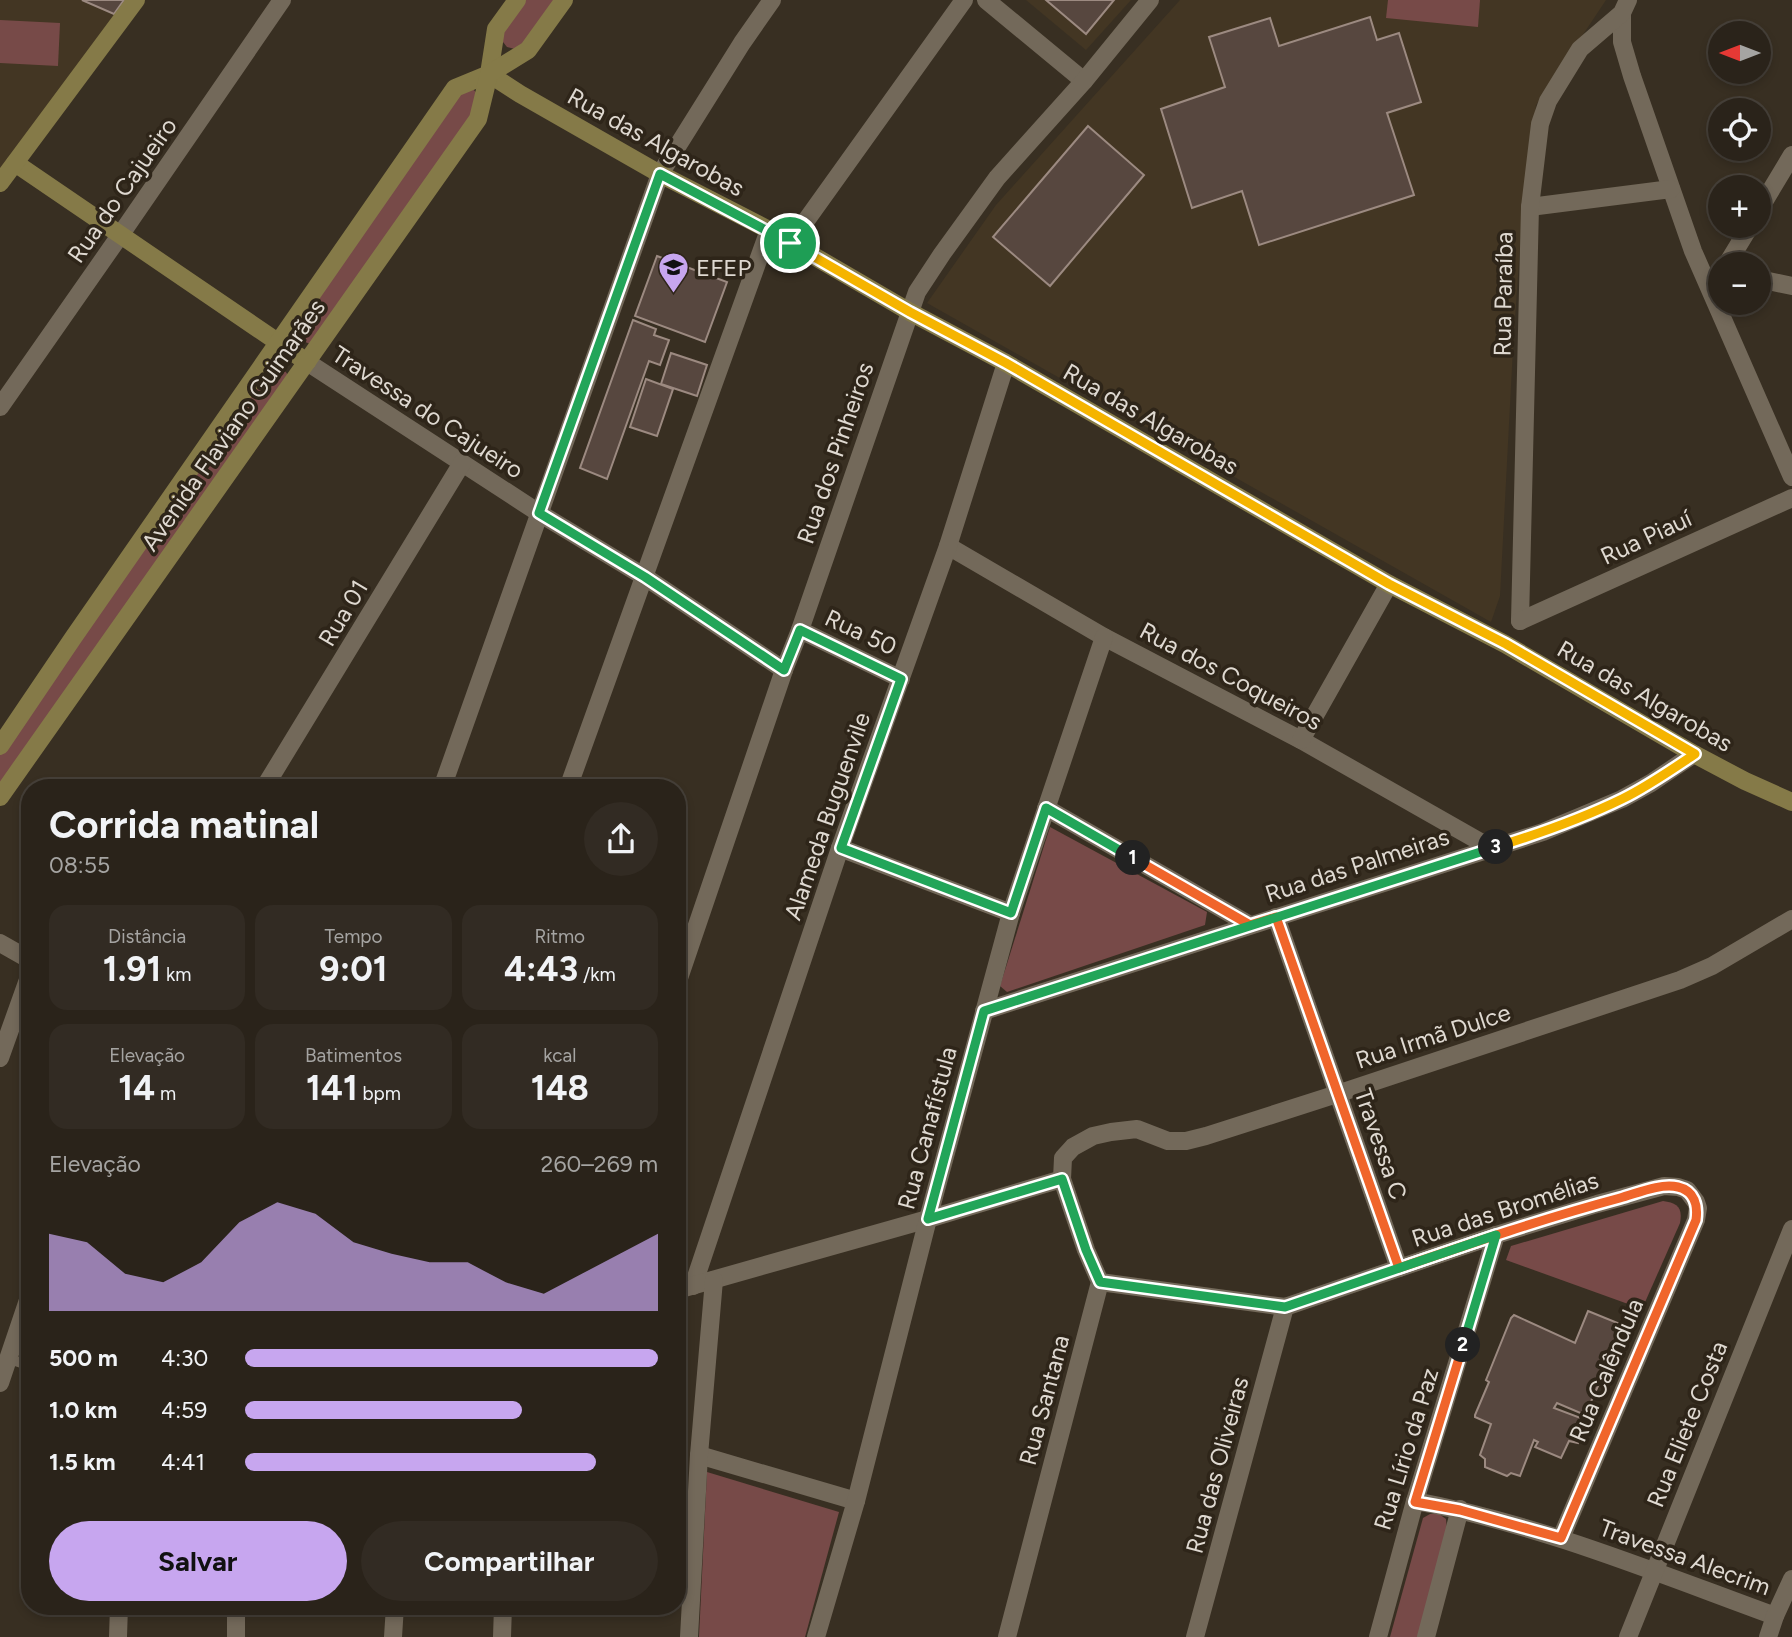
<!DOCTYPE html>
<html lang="pt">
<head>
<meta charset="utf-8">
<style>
  body { margin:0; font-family:Figtree,sans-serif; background:#322b23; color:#f1f3f6; height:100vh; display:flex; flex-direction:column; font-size:26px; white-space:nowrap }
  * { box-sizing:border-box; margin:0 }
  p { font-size:23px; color:#a5a4a2 }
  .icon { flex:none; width:38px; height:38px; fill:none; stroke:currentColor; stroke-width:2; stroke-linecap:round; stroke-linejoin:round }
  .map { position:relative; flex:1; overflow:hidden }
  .details { position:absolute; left:21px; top:779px; width:665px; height:836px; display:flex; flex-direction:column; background:#2a231a; border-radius:28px; box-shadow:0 4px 10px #0003,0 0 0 2px #464039 }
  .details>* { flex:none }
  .needle { width:46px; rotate:270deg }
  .fabs { position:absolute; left:1708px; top:21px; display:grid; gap:14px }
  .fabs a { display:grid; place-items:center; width:63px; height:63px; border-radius:50%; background:#2a231a; box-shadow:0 4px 10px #0003,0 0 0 2px #464039; font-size:35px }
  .pin { position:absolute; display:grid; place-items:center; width:60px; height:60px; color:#fff; margin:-30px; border:4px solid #fff; border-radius:50%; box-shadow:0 2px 7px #0007 }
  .km { position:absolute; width:35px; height:35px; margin:-18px; border-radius:50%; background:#222; color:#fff; font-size:19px; line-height:35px; text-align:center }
  .round { display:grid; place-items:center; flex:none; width:74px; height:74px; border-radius:37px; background:#322b23 }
  .summary { display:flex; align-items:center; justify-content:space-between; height:119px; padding:0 28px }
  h1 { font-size:38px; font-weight:700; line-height:52px }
  .stats { display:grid; grid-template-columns:repeat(3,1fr); gap:10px; height:119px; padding:7px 28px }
  .stats div { display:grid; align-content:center; border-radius:18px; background:#322b23; text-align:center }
  .stats b { font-size:35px; font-weight:700 }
  .stats small { font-size:19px; font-weight:400 }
  .stats p { font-size:19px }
  .chart { height:196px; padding:14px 28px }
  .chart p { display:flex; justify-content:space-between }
  .chart svg { width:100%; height:126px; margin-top:7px; fill:#c7a6ef; opacity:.7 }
  .primary-button { display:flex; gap:14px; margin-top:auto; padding:14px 28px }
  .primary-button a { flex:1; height:80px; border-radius:42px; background:#c7a6ef; color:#111; font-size:28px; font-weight:700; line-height:80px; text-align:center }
  .primary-button a+a { background:#322b23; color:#f1f3f6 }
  ul { padding:0 28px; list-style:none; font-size:23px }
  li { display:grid; grid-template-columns:112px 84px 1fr; align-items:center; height:52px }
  li i { height:18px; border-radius:9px; background:#c7a6ef }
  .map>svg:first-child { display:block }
</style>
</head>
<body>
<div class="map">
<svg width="1792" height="1637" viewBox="0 0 1792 1637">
  <rect width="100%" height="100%" fill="#382f22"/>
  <g fill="#433623">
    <path d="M 0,0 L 127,0 L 0,169 Z"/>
    <path d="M 1026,0 L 1131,0 L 1086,50 Z"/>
    <path d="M 1180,0 L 1606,0 L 1536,105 L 1523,203 L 1513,348 L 1500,596 L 1491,622 L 927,303 L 996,205 Z"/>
  </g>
  <g fill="#774a48">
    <path d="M 524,0 L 555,0 L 519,50 L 507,47 L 499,37 Z"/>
    <path d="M 1388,0 L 1480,0 L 1478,27 L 1386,18 Z"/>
    <path d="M 0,20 L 60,23 L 58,66 L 0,63 Z"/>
    <path d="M 473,89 L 480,97 L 478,108 L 310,344 L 303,341 L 295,335 L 294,324 L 454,92 Z"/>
    <path d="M 268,363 C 278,364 283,368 288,375 L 0,794 L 0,752 Z"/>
    <path d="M 1050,827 L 1207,912 L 1205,925 L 1007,992 L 1000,986 Z"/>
    <path d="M 1663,1201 C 1677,1203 1683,1207 1680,1223 L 1642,1309 L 1506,1260 L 1511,1246 Z"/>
    <path d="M 707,1472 L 839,1512 L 805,1637 L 699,1637 Z"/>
    <path d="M 1430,1514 L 1439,1514 L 1446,1519 L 1447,1530 L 1418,1637 L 1390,1637 L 1423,1518 Z"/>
  </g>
  <g fill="#57473f" stroke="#9c8a81" stroke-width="2">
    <path d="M 82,0 L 124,0 L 114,14 Z"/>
    <path d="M 1046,0 L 1114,0 L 1086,34 Z"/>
    <path d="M 1370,17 L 1377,40 L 1399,33 L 1421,102 L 1387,113 L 1414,195 L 1259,245 L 1242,191 L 1192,208 L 1161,109 L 1225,87 L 1209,37 L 1270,18 L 1279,46 Z"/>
    <path d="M 1088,126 L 1144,175 L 1050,286 L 993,237 Z"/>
    <path d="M 657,256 L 727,282 L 705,342 L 635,316 Z"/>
    <path d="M 633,320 L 656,329 L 654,335 L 669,340 L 660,365 L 649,361 L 607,479 L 580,468 Z"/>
    <path d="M 671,353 L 707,365 L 697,396 L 661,384 Z"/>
    <path d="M 646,379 L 673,389 L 657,436 L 630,427 Z"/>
    <path d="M 1588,1311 L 1625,1326 L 1585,1415 L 1557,1403 L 1554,1408 L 1586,1420 L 1578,1443 L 1569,1441 L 1561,1458 L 1535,1447 L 1538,1442 L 1534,1440 L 1520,1476 L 1511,1473 L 1507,1476 L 1485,1467 L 1485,1459 L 1480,1455 L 1491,1424 L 1475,1417 L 1475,1415 L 1489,1382 L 1486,1380 L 1511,1318 L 1514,1315 L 1575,1343 Z"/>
  </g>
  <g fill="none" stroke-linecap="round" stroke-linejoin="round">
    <path stroke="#73695a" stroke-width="10" d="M 7,1358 L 30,1366"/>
    <g stroke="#73695a" stroke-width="18">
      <path d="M 986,0 L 1084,81"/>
      <path d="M 1622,13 L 1622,42 L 1632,76 L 1693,251 L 1792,477"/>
      <path d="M 1530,207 L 1671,189"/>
      <path d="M 1759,210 L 1792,155"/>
      <path d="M 790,243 L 964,0"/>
      <path d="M 1727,264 L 1750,226"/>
      <path d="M 1759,279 L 1792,286"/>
      <path d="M 307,362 L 539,513 L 645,577 L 784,670"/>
      <path d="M 0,407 L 121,234 L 282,0"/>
      <path d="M 948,546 L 1104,637 L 1301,740 L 1491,848"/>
      <path d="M 1520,621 L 1530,207 L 1540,124 L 1548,101 L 1580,49 L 1622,13 L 1628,0"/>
      <path d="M 1520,621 L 1792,498"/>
      <path d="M 800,630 L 901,679"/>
      <path d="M 1301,740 L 1389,584"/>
      <path d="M 264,788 L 462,463"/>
      <path d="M 442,788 L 660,174 L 742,43 L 772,0"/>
      <path d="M 568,788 L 769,230"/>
      <path d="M 1046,808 L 1250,925"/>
      <path d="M 840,848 L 1011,913"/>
      <path d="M 1276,917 L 1399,1268"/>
      <path d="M 0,943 L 30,960"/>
      <path d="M 677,984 L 784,670 L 800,630 L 917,292 L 942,254 L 997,178 L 1084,81 L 1150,0"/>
      <path d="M 984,1011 L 1543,832 L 1622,799 L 1651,783 L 1694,754"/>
      <path d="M 0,1058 L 30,974"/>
      <path d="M 1100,1282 L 1285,1307 L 1496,1235 L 1597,1204 L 1664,1186 L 1678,1187 L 1687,1190 L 1696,1202 L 1698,1208 L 1696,1220 L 1561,1538"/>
      <path d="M 693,1286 L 840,848 L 948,546 L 1006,363"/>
      <path d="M 677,1290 L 928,1219 L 1062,1179"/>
      <path d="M 0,1383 L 30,1294"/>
      <path d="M 699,1455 L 856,1501"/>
      <path d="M 1415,1501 C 1539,1524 1657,1573 1775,1616"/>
      <path d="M 118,1637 L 119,1606"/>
      <path d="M 236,1637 L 236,1606"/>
      <path d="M 393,1637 L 395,1606"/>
      <path d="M 502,1637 L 503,1606"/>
      <path d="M 689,1637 L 699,1455 L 714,1280"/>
      <path d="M 816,1637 L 856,1501 L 928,1219 L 1011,913 L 1104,637"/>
      <path d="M 1007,1637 L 1100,1282 L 1086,1250 L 1062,1179 L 1063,1158 L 1073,1147 L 1093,1136 L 1111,1132 L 1137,1129 L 1168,1141 L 1186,1141 L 1206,1136 L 1337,1094 L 1680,980 L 1712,966 L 1792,919"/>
      <path d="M 1195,1637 L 1285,1307"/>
      <path d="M 1378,1637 L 1415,1501 L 1496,1235"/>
      <path d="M 1426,1637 L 1460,1509"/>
      <path d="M 1628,1637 L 1792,1229"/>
      <path d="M 1768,1637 L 1775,1616 L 1792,1579"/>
    </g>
    <g stroke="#857a48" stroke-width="18">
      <path d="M 489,74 L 520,94 L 660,174 L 769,230 L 910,312 L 1006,363 L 1389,584 L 1505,644 L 1694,754 L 1745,781 L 1792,802"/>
      <path d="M 15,163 L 307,362"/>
      <path d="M 0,183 L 136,0"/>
      <path d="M 0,746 L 73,638 L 455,88 L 489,74 L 496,29 L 517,0"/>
      <path d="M 0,797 L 478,119 L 489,74 L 528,50 L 564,0"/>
    </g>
  </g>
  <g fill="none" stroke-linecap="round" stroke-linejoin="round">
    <defs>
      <path id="split-1" d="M 790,243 L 660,174 L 539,513 L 645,577 L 784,670 L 800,630 L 901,679 L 841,848 L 1011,913 L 1046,808 L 1133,858"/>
      <path id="split-2" d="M 1133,858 L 1250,925 L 1276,917 L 1399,1268 C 1472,1243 1545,1218 1620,1198 C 1638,1193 1660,1183 1678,1187 C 1695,1191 1698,1206 1696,1220 L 1561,1538 L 1460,1510 L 1415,1502 L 1463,1345"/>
      <path id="split-3" d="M 1463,1345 L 1496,1235 L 1285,1307 L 1100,1282 L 1086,1250 L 1062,1179 L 928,1219 L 984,1011 L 1496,847"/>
      <path id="split-4" d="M 790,243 L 910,312 L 1006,363 L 1389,584 L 1506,644 L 1695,754 C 1671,770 1647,787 1622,799 C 1581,819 1538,834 1496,847"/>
    </defs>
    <use href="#split-1" stroke="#fff" stroke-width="14"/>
    <use href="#split-2" stroke="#fff" stroke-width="14"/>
    <use href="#split-3" stroke="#fff" stroke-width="14"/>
    <use href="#split-4" stroke="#fff" stroke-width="14"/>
    <use href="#split-1" stroke="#22a559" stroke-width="9"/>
    <use href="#split-2" stroke="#f0652b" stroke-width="9"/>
    <use href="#split-3" stroke="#22a559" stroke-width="9"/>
    <use href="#split-4" stroke="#f5b400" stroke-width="9"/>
  </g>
  <defs>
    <symbol id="school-pin" viewBox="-11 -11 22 30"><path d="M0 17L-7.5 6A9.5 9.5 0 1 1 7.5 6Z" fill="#c7a6ef" stroke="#2e2519"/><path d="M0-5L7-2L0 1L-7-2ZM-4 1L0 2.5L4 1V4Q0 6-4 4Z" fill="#111"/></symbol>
  </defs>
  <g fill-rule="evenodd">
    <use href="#school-pin" x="656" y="250" width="35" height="47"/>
  </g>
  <g text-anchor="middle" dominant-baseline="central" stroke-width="7" stroke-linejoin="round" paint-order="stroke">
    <g font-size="24" fill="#dfd9d1" stroke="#2e2519">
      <text transform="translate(656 142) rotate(29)">Rua das Algarobas</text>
      <text transform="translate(122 190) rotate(-55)">Rua do Cajueiro</text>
      <text transform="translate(1503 294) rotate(-89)">Rua Paraíba</text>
      <text transform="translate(428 412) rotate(33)">Travessa do Cajueiro</text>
      <text transform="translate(1151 419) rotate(30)">Rua das Algarobas</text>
      <text transform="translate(233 425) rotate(-55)">Avenida Flaviano Guimarães</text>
      <text transform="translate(835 453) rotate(-71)">Rua dos Pinheiros</text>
      <text transform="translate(1646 537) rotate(-25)">Rua Piauí</text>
      <text transform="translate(343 613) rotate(-59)">Rua 01</text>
      <text transform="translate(861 632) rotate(25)">Rua 50</text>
      <text transform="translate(1231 676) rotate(28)">Rua dos Coqueiros</text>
      <text transform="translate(1645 696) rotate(30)">Rua das Algarobas</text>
      <text transform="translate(827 816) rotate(-71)">Alameda Buguenvile</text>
      <text transform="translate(1357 865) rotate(-18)">Rua das Palmeiras</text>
      <text transform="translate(1433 1036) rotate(-18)">Rua Irmã Dulce</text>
      <text transform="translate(927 1128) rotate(-75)">Rua Canafístula</text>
      <text transform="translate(1381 1144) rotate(71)">Travessa C</text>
      <text transform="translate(1505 1209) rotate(-18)">Rua das Bromélias</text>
      <text transform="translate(1606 1370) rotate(-67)">Rua Calêndula</text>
      <text transform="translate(1044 1400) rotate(-75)">Rua Santana</text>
      <text transform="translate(1687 1424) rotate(-68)">Rua Eliete Costa</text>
      <text transform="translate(1406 1449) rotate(-73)">Rua Lírio da Paz</text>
      <text transform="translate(1217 1465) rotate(-75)">Rua das Oliveiras</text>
      <text transform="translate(1685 1557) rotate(20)">Travessa Alecrim</text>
    </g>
    <g font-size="24" fill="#dfd9d1" stroke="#2e2519" text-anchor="start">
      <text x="696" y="267">EFEP</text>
    </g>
  </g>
</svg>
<div class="fabs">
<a><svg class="needle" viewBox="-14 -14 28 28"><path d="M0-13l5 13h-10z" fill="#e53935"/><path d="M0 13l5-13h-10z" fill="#a5a4a2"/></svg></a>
<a><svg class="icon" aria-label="locate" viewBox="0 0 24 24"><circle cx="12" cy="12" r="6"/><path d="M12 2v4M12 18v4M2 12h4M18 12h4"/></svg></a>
<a>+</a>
<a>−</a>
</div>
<div class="pin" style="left:790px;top:243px;background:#1e9e55"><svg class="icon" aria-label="arrive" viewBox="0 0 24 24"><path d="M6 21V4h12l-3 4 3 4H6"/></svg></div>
<b class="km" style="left:1133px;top:858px">1</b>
<b class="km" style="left:1463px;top:1345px">2</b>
<b class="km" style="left:1496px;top:847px">3</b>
<section class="details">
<div class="summary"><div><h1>Corrida matinal</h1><p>08:55</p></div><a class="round"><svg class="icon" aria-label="share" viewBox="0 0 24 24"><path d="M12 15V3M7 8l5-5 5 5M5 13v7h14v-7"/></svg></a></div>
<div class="stats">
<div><p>Distância</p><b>1.91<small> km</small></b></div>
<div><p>Tempo</p><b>9:01</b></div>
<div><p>Ritmo</p><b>4:43<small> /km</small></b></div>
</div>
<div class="stats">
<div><p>Elevação</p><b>14<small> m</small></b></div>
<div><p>Batimentos</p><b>141<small> bpm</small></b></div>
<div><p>kcal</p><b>148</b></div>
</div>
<div class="chart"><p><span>Elevação</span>260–269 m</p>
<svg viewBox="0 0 160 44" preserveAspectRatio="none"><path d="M0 44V17L10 20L20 31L30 34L40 27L50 13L60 6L70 10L80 20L90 24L100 27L110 27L120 34L130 38L140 31L150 24L160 17V44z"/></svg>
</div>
<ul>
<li><b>500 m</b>4:30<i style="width:100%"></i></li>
<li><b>1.0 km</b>4:59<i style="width:67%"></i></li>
<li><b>1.5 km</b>4:41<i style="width:85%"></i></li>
</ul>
<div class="primary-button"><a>Salvar</a><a>Compartilhar</a></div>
</section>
</div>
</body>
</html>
